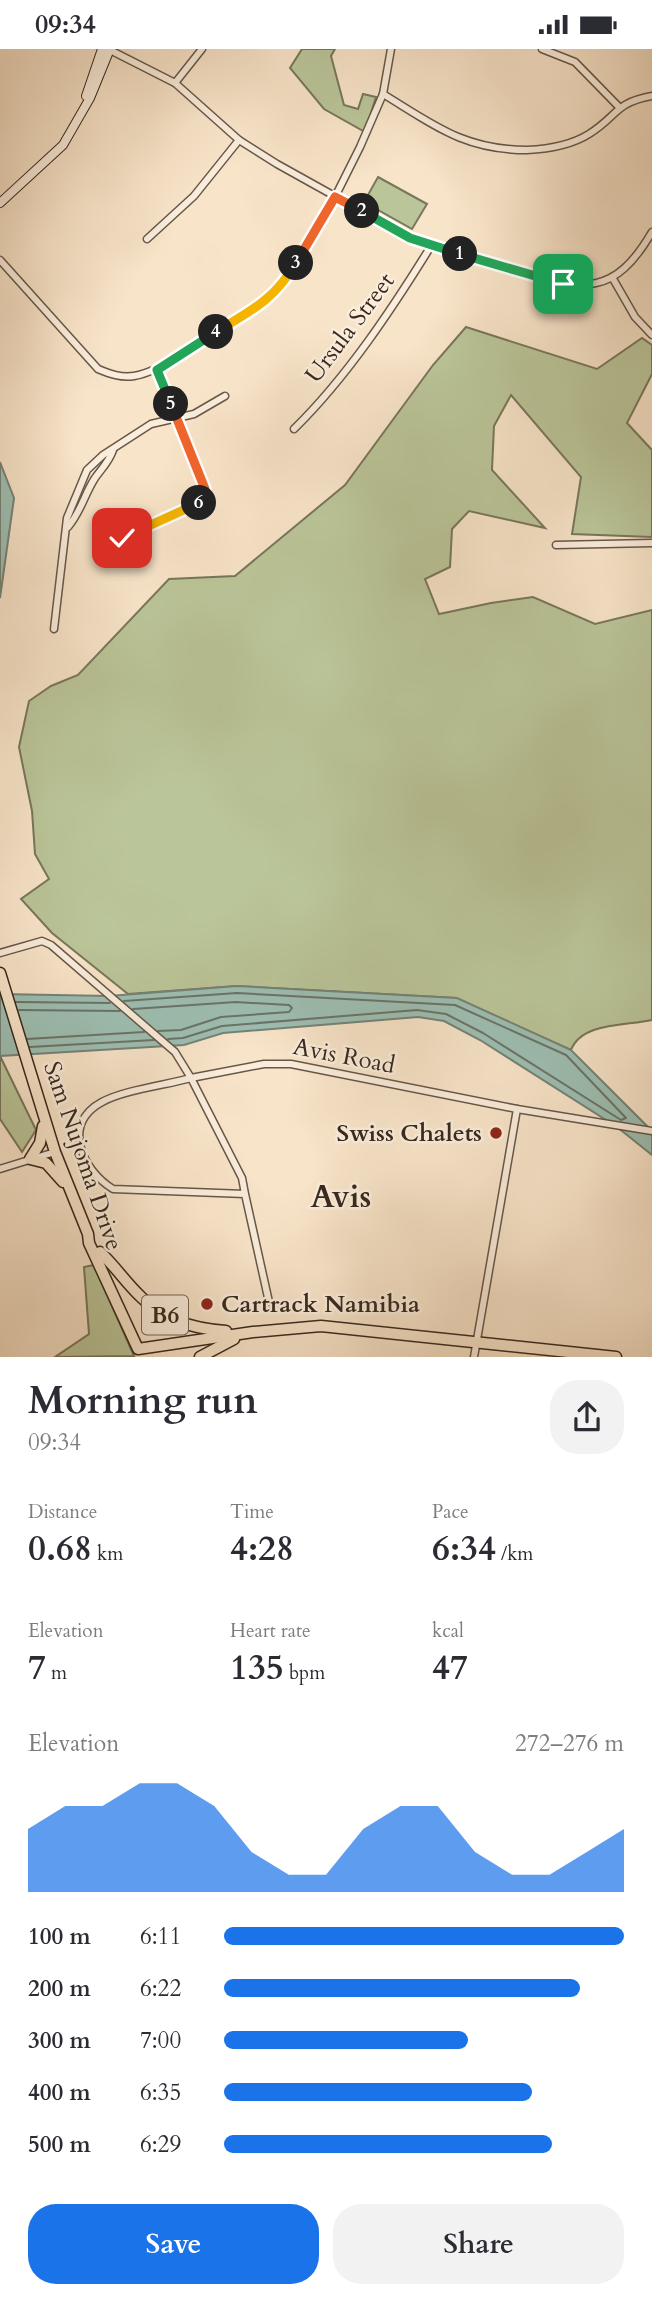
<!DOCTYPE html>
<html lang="en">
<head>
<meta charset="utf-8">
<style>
  body { margin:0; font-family:Cardo,serif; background:#f2f2f3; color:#2b2b33; height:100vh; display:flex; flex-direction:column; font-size:26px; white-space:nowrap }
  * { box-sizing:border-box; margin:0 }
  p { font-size:23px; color:#7c7c81 }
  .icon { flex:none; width:38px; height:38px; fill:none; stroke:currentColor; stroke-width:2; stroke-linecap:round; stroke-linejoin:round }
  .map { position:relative; height:1308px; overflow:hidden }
  .details { display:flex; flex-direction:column; background:#fff; flex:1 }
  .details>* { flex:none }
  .pin { position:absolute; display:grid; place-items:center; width:60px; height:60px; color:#fff; margin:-30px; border-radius:14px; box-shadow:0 4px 10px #0006 }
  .km { position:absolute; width:35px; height:35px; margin:-18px; border-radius:50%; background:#222; color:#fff; font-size:19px; line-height:35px; text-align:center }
  .round { display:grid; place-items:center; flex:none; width:74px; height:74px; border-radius:28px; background:#f2f2f3 }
  .summary { display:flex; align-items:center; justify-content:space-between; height:119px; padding:0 28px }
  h1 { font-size:38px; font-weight:700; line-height:52px }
  .metrics { display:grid; grid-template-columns:repeat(3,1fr); gap:10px; height:119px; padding:7px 28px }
  .metrics div { display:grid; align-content:center }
  .metrics b { font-size:35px; font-weight:700 }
  .metrics small { font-size:19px; font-weight:400 }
  .metrics p { font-size:19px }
  .chart { height:196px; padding:14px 28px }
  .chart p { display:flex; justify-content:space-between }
  .chart svg { width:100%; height:126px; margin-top:7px; fill:#1a73e8; opacity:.7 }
  .action { display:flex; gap:14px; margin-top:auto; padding:14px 28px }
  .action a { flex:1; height:80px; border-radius:28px; background:#1a73e8; color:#fff; font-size:28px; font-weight:700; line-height:80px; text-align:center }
  .action a+a { background:#f2f2f3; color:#2b2b33 }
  ul { padding:0 28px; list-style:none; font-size:23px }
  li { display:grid; grid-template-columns:112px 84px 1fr; align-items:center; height:52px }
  li i { height:18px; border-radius:9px; background:#1a73e8 }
  .status { display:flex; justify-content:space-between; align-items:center; height:49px; padding:0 35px; background:#fff; direction:ltr }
  .status svg { height:19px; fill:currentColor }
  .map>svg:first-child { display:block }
</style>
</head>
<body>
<div class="status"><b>09:34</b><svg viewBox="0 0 49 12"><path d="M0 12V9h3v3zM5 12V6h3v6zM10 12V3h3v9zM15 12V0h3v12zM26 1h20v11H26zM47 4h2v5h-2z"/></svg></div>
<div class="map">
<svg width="652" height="1308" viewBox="0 0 652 1308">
  <rect width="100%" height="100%" fill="#f8e4c9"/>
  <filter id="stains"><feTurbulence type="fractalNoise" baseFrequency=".00286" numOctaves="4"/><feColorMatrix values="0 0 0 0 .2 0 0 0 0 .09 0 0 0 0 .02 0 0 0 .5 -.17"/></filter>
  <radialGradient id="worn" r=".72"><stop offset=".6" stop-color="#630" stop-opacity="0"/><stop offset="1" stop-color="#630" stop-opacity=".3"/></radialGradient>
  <g fill="#bac599" stroke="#78765b" stroke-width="2">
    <path d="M 302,0 L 335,0 L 331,7 L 344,56 L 358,60 L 363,45 L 376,48 L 365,83 L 324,60 L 290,19 Z"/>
    <path d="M 378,128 L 427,155 L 412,180 L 364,153 Z"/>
    <path d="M 466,278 L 597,320 L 642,289 L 652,296 L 652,325 L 627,374 L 652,401 L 652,488 L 572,485 L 581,428 L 511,346 L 494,377 L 492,421 L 545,479 L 469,462 L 452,480 L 450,518 L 425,530 L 439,565 L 491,554 L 533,548 L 595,575 L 652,561 L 652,971 C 626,977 582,973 571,1001 L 456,949 L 237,937 L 128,945 L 52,884 L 21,850 L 49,830 L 35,805 L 32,762 L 19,698 L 29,652 L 51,637 L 78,626 L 169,530 L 235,527 L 345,436 L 433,316 Z"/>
    <path d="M 0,1007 L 36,1081 L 22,1103 L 0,1070 Z"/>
    <path d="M 94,1216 L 134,1307 L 55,1308 L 89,1285 L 84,1218 Z"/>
  </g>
  <g fill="#9dbfb3" stroke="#748377" stroke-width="2">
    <path d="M 0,413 L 14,449 L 0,549 Z"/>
    <path d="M 237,937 L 457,949 L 571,1001 L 652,1082 L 652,1106 L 617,1078 L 480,991 L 444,972 L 418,968 L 223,984 L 184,996 L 0,1007 L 0,945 L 109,947 Z"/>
  </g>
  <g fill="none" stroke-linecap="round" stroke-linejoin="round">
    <g stroke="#6a7468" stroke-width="2">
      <path d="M 124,952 L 237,944 L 455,956 L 566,1006 L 626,1069 L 621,1071 L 483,984 L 446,965 L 417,961 L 222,977 L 183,989 L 168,990"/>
      <path d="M 16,953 L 110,954"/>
      <path d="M 133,960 L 236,953 L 289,956 L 292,959 L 289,963 L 221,968 L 181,981 L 158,982"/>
      <path d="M 19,961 L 120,962"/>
      <path d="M 27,990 L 144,983"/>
      <path d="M 30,998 L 154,991"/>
    </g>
    <defs>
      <g id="street">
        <path d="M 108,0 L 175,34 L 239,91 L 277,115 L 410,189 L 431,197 C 461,206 490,214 520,223 C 584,241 614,248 652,183"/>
        <path d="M 542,0 L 575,13 L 619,58"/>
        <path d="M 175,34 L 202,0"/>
        <path d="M 383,45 C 434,76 464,101 527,101 C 548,100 570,97 589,85 C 618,67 614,54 652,47"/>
        <path d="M 147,190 L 194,147 L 239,91"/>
        <path d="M 0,211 L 98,320 C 110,325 121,329 134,327 C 170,321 241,267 274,245 L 284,235 L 335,148 L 360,98 L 383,45 L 391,0"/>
        <path d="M 612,228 L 635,268 L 652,286"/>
        <path d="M 294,380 C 347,328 392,260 431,197"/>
        <path d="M 68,478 C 82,461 84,446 95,429 C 102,419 109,413 113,401"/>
        <path d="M 122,489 L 198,455 L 205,440 L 157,321"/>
        <path d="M 556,496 L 652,494"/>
        <path d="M 54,580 L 67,469 L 87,421 L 103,406 L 151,375 L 194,365 L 225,347"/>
        <path d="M 0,904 L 42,892 L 51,896 L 175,1003 L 191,1029 L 264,1015 L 291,1015 L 517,1060 L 652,1082"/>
        <path d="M 0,1120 L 55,1103"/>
        <path d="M 245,1145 L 113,1140 C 82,1121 61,1075 102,1053 C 124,1041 166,1036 191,1029 L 242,1129 L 245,1145 L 269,1253"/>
        <path d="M 474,1308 L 517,1060"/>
      </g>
      <g id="secondary">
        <path d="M 86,47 L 102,0"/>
        <path d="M 0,154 L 63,96 L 90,49 L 110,0"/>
      </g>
      <g id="highway">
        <path d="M 0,924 L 55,1103 L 88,1185 L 89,1194 L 138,1300 L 253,1283 L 321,1277 L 616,1308"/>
        <path d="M 43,1077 L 40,1094 L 30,1110 L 46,1114 L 63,1133"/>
        <path d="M 100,1203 C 115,1217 126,1234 141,1248 C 163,1271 195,1280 226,1282"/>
        <path d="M 200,1308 L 234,1290"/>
      </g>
    </defs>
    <use href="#street" stroke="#675748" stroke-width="9"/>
    <use href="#secondary" stroke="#37281d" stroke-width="10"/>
    <use href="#highway" stroke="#37281d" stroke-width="13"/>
    <use href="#street" stroke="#faeddc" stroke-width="6"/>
    <use href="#secondary" stroke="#faeddc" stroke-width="8"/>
    <use href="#highway" stroke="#f8e4c9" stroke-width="10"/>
  </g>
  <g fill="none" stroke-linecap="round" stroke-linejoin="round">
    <defs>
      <path id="split-1" d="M 460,205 L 563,235"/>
      <path id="split-2" d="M 362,162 L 410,189 L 460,205"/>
      <path id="split-3" d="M 296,214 L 335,148 L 362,162"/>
      <path id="split-4" d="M 216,283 C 252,261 274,251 296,214"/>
      <path id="split-5" d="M 171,355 L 157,321 L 216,283"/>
      <path id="split-6" d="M 171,355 L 205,440 L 199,454"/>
      <path id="split-7" d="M 122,489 L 199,454"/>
    </defs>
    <use href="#split-1" stroke="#fff" stroke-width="14"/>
    <use href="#split-2" stroke="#fff" stroke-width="14"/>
    <use href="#split-3" stroke="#fff" stroke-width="14"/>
    <use href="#split-4" stroke="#fff" stroke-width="14"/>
    <use href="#split-5" stroke="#fff" stroke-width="14"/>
    <use href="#split-6" stroke="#fff" stroke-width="14"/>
    <use href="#split-7" stroke="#fff" stroke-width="14"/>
    <use href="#split-1" stroke="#22a559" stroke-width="9"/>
    <use href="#split-2" stroke="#22a559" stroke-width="9"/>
    <use href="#split-3" stroke="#f0652b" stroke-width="9"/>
    <use href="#split-4" stroke="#f5b400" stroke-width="9"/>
    <use href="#split-5" stroke="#22a559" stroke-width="9"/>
    <use href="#split-6" stroke="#f0652b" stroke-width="9"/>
    <use href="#split-7" stroke="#f5b400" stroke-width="9"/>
  </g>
  <g fill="#8f2418" stroke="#faeddc" stroke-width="2.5">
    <circle cx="496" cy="1084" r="7"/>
    <circle cx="207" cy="1255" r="7"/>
  </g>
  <g text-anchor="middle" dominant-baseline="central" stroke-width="5" stroke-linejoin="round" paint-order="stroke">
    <rect fill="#faeddc" stroke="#726356" stroke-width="2" x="142" y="1246.5" width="46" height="39" rx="5"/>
    <g font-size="23" font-weight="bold" fill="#37281d">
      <text x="165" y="1266">B6</text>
    </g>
    <g font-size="24" fill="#37281d" stroke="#faeddc">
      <text transform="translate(350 279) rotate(-53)">Ursula Street</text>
      <text transform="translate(344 1007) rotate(11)">Avis Road</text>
      <text transform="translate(83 1107) rotate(71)">Sam Nujoma Drive</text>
    </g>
    <g font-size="24" font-weight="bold" fill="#37281d" stroke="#faeddc" text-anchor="end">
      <text x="482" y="1084">Swiss Chalets</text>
      <text x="221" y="1255" text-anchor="start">Cartrack Namibia</text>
    </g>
    <g font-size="32" font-weight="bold" fill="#37281d" stroke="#faeddc">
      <text x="341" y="1148">Avis</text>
    </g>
  </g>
  <rect width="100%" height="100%" filter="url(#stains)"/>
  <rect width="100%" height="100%" fill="url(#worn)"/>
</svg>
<div class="pin" style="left:563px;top:235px;background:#1e9e55"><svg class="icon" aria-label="arrive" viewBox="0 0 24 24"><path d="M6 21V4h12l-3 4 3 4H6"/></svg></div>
<div class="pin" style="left:122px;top:489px;background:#d93025"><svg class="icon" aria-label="check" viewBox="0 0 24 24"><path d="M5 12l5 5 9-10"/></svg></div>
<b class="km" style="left:460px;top:205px">1</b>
<b class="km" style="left:362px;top:162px">2</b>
<b class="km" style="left:296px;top:214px">3</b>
<b class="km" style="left:216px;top:283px">4</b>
<b class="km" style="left:171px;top:355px">5</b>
<b class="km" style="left:199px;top:454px">6</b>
</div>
<section class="details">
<div class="summary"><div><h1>Morning run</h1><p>09:34</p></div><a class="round"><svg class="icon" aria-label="share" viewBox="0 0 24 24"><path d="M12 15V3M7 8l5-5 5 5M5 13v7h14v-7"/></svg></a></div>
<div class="metrics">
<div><p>Distance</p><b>0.68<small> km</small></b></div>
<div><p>Time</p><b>4:28</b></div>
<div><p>Pace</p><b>6:34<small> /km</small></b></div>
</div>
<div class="metrics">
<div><p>Elevation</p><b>7<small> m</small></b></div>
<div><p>Heart rate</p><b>135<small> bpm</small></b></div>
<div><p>kcal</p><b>47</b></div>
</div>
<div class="chart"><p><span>Elevation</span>272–276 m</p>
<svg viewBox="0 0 160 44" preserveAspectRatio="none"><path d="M0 44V22L10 14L20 14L30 6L40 6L50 14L60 30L70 38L80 38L90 22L100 14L110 14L120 30L130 38L140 38L150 30L160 22V44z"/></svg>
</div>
<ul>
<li><b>100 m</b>6:11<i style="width:100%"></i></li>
<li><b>200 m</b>6:22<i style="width:89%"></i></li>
<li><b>300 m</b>7:00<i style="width:61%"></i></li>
<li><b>400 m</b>6:35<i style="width:77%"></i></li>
<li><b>500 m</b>6:29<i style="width:82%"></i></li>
</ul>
<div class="action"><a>Save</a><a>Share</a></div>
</section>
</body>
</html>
